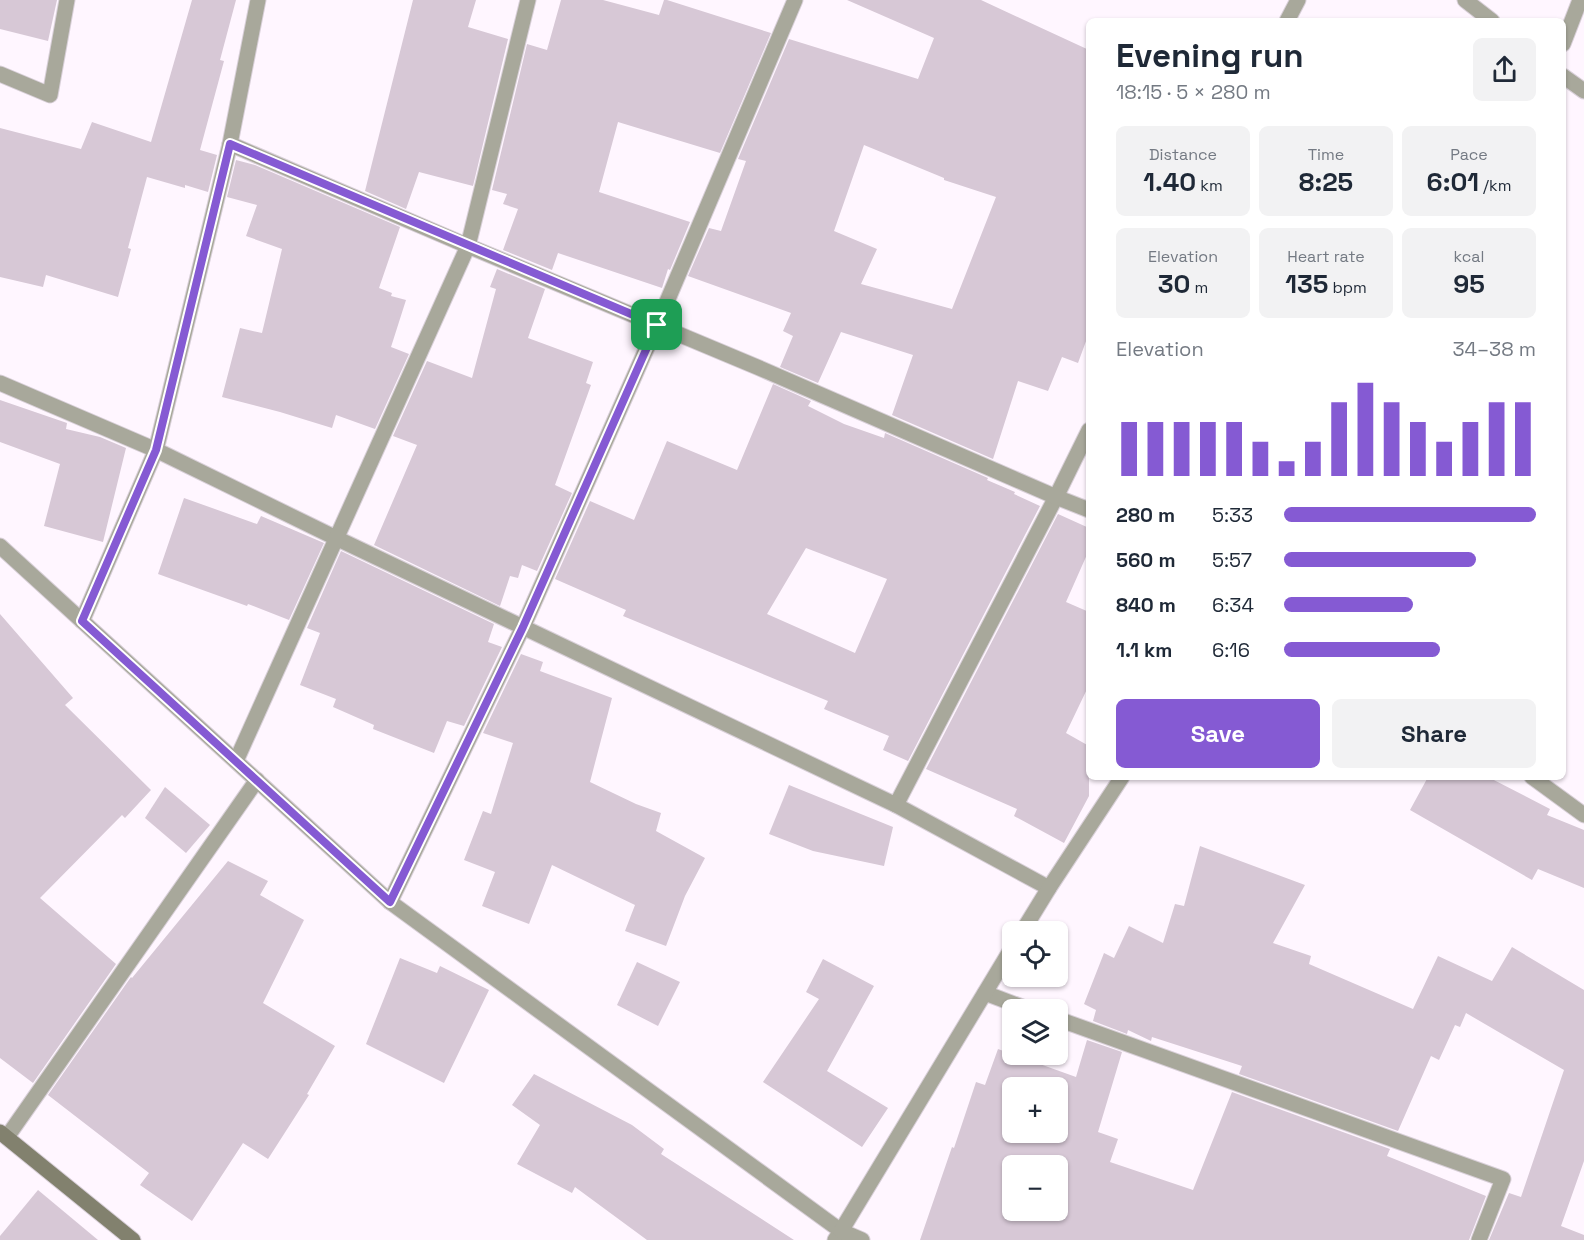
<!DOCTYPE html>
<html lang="en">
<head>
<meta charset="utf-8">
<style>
  body { margin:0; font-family:"Space Grotesk",sans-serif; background:#f2f2f3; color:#1f2937; height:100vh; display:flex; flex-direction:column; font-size:22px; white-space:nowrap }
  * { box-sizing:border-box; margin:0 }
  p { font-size:20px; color:#747a83 }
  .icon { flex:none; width:33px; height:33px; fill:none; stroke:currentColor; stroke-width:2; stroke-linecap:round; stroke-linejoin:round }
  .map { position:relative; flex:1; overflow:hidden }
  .panel { position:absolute; left:1086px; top:18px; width:480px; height:762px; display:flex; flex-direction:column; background:#fff; border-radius:9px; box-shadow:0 2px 4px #0004 }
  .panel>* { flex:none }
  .tools { position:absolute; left:1002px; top:921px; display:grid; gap:12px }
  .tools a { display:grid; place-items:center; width:66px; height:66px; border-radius:9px; background:#fff; box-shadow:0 2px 4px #0004; font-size:30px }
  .pin { position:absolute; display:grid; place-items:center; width:51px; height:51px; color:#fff; margin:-26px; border-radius:12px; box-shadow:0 3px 9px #0006 }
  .round { display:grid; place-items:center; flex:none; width:63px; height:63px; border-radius:9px; background:#f2f2f3 }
  .headline { display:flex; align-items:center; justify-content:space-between; height:102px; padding:0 30px }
  h1 { font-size:33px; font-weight:700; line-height:45px }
  .stats { display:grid; grid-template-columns:repeat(3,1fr); gap:9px; height:102px; padding:6px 30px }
  .stats div { display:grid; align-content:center; border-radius:9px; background:#f2f2f3; text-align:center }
  .stats b { font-size:26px; font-weight:700 }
  .stats small { font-size:16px; font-weight:400 }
  .stats p { font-size:16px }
  .chart { height:168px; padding:12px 30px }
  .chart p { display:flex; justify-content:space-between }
  .chart svg { width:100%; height:108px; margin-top:6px; stroke:#855ad3; stroke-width:6 }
  .button { display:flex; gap:12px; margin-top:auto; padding:12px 30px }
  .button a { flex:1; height:69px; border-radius:9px; background:#855ad3; color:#fff; font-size:24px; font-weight:700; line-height:69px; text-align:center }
  .button a+a { background:#f2f2f3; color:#1f2937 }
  ul { padding:0 30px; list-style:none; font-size:20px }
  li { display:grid; grid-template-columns:96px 72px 1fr; align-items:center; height:45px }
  li i { height:15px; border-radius:8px; background:#855ad3 }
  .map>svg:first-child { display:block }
</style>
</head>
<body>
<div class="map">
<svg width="1584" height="1240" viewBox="0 0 1584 1240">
  <rect width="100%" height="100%" fill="#fff6ff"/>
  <g fill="#d7c8d6" fill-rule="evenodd">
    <path d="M 0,0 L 57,0 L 48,41 L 0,29 Z"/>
    <path d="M 192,0 L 236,0 L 220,60 L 224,61 L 200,150 L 217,155 L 208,192 L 185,185 L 185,188 L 147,177 L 128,248 L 131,249 L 118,297 L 46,275 L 43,287 L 0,277 L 0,128 L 81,149 L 92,122 L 151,142 Z"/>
    <path d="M 413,0 L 476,0 L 468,27 L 508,39 L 473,186 L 419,172 L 406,209 L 365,191 Z"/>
    <path d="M 561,0 L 603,0 L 659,15 L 664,0 L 667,0 L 771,33 L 720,153 L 618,122 L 599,192 L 690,222 L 670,270 L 668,269 L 662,288 L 558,253 L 552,270 L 503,250 L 518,209 L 503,204 L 507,194 L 492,190 L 527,44 L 547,50 Z"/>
    <path d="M 847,0 L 981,0 L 1089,50 L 1089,333 L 1078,363 L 1062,357 L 1048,391 L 1018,381 L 993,459 L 892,415 L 913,355 L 841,332 L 818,383 L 780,367 L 793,336 L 783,331 L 791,313 L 688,276 L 709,228 L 721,231 L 746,161 L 738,159 L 789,39 L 918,79 L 934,38 ZM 864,145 L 944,178 L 944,180 L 996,197 L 952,309 L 861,284 L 877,249 L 834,231 Z"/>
    <path d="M 236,160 L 255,165 L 400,227 L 379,288 L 392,293 L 391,296 L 406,300 L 391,347 L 409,354 L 375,429 L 336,415 L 332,428 L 280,412 L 222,397 L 240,328 L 262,333 L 282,249 L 246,236 L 257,205 L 227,197 Z"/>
    <path d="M 497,269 L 545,289 L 528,338 L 593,362 L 586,383 L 591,385 L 555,485 L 572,493 L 537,571 L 522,565 L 518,578 L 510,576 L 500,606 L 374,545 L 417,445 L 393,436 L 427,361 L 472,378 L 496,289 L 490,287 Z"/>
    <path d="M 773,384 L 811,401 L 808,406 L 844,424 L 884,438 L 885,433 L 988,478 L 987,480 L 1015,492 L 1014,494 L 1040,506 L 908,761 L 883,750 L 889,736 L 824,709 L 828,701 L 623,616 L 626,610 L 555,579 L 590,501 L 634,520 L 667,441 L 737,470 ZM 806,548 L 887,579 L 855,653 L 767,614 Z"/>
    <path d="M 0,400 L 67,423 L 66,429 L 100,437 L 126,448 L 103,542 L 44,526 L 60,464 L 0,442 Z"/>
    <path d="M 184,498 L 257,524 L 261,516 L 324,543 L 289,620 L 248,604 L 247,606 L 158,574 Z"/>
    <path d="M 1058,514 L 1089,528 L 1089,550 L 1066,602 L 1089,612 L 1089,685 L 1066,733 L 1089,746 L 1089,796 L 1064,843 L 1014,816 L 1017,809 L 926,769 Z"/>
    <path d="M 341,551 L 494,624 L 488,642 L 502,647 L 464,726 L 447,721 L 434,753 L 373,729 L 374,725 L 333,707 L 336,699 L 300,685 L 320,633 L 307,628 Z"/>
    <path d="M 0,614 L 73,698 L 65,705 L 151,790 L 125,818 L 122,815 L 40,898 L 116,964 L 33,1083 L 0,1058 Z"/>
    <path d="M 521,654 L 543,662 L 540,671 L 612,698 L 590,782 L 636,804 L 661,813 L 656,831 L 705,858 L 685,896 L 666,946 L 625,931 L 635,905 L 552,865 L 529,924 L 482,906 L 495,872 L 464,860 L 483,811 L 491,814 L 513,743 L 483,733 Z"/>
    <path d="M 1428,777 L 1488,777 L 1550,809 L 1547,815 L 1584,830 L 1584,888 L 1538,869 L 1532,880 L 1410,810 Z"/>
    <path d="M 789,785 L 893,827 L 884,866 L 813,851 L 769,834 Z"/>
    <path d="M 165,787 L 210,825 L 186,853 L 145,818 Z"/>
    <path d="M 1200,846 L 1305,885 L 1273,943 L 1311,956 L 1309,964 L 1413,1009 L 1438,956 L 1492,981 L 1512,947 L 1584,990 L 1584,1161 L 1561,1226 L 1584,1235 L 1584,1240 L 1489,1240 L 1509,1193 L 1521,1197 L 1564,1070 L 1466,1013 L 1460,1027 L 1455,1025 L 1439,1060 L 1431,1056 L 1398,1131 L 1239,1074 L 1242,1066 L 1152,1037 L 1151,1041 L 1128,1030 L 1127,1034 L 1093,1021 L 1096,1010 L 1084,1004 L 1104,953 L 1114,958 L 1129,926 L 1163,943 L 1175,904 L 1184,906 Z"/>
    <path d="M 228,861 L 268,881 L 260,895 L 304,920 L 263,1003 L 335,1046 L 307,1094 L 309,1095 L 268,1159 L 243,1143 L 192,1221 L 140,1185 L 149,1173 L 48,1095 L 131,977 L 132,978 Z"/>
    <path d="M 400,958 L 437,973 L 440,966 L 489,990 L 444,1083 L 366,1044 Z"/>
    <path d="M 823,959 L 874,986 L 827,1071 L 888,1108 L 862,1147 L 763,1082 L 819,999 L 806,992 Z"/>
    <path d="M 637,962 L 680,982 L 658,1026 L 617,1005 Z"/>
    <path d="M 1087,1040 L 1122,1052 L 1098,1132 L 1118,1139 L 1110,1162 L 1193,1190 L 1232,1092 L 1390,1149 L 1387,1156 L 1486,1196 L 1469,1240 L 920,1240 L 952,1147 L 954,1148 L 976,1082 L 985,1085 L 998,1049 L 1076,1077 ZM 1012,1088 L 1058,1088 L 1058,1132 L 1012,1132 ZM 1012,1166 L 1058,1166 L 1058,1210 L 1012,1210 Z"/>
    <path d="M 534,1074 L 632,1125 L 664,1149 L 661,1154 L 794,1240 L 647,1240 L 575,1187 L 572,1193 L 517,1164 L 540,1125 L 512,1105 Z"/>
    <path d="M 38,1190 L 98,1240 L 0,1240 L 0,1236 Z"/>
  </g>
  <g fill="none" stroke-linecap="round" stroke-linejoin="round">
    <defs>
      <g id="street">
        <path d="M 1465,0 L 1492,21"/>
        <path d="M 1287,21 L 1298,0"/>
        <path d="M 1563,44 L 1580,0"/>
        <path d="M 0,74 L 50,95 L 67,0"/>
        <path d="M 1563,76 L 1584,91"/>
        <path d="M 230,144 L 468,246 L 528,0"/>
        <path d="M 0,383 L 156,450 L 336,538 L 896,805 L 1056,497 L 1089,430"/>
        <path d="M 0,546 L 390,902 L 841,1231 L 835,1240"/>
        <path d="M 82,621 L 156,450 L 230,144 L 258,0"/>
        <path d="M 236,761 L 468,246 L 757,367 L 1056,497 L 1089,510"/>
        <path d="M 1532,777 L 1584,815"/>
        <path d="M 896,805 L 1049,888"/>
        <path d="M 390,902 L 523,627 L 657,325 L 795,0"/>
        <path d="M 1022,932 L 1049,888 L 1122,777"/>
        <path d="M 985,993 L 1030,1010"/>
        <path d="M 1058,1019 L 1503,1179 L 1479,1240"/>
        <path d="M 7,1137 L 257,780"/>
        <path d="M 862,1240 L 841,1231 L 1012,948"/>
      </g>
      <path id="secondary" d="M 0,1132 L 133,1240"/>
    </defs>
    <use href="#street" stroke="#d9d0d9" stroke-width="17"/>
    <use href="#secondary" stroke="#d9d0d9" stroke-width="17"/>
    <use href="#street" stroke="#a8a89b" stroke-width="15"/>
    <use href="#secondary" stroke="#82816e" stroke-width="15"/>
  </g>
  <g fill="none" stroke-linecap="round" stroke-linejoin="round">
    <defs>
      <path id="route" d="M 230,144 L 657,325 L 523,627 L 390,902 L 82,621 L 156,450 Z"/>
    </defs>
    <use href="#route" stroke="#fff" stroke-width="12"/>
    <use href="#route" stroke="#855ad3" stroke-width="8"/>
  </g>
</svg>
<div class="tools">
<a><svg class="icon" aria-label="locate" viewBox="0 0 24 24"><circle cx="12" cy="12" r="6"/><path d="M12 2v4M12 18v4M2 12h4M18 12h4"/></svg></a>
<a><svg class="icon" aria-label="layers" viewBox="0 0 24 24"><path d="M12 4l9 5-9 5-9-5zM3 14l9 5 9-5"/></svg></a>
<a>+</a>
<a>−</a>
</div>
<div class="pin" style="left:657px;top:325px;background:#1e9e55"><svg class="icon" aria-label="arrive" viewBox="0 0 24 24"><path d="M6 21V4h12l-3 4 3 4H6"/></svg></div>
<section class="panel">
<div class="headline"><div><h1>Evening run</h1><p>18:15 · 5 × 280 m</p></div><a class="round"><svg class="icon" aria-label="share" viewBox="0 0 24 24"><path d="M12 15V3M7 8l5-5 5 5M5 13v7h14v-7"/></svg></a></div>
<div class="stats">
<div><p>Distance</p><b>1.40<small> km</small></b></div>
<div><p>Time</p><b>8:25</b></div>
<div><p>Pace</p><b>6:01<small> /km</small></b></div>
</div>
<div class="stats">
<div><p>Elevation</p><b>30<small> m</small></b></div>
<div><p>Heart rate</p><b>135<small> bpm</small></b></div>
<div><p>kcal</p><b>95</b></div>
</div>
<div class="chart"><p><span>Elevation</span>34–38 m</p>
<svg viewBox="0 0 160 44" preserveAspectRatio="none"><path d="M5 44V22M15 44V22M25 44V22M35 44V22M45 44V22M55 44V30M65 44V38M75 44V30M85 44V14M95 44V6M105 44V14M115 44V22M125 44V30M135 44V22M145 44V14M155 44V14"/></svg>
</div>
<ul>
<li><b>280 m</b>5:33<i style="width:100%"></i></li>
<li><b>560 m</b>5:57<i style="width:76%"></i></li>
<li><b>840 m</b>6:34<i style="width:51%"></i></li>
<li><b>1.1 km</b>6:16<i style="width:62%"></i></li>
</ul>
<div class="button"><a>Save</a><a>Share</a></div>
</section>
</div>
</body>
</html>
